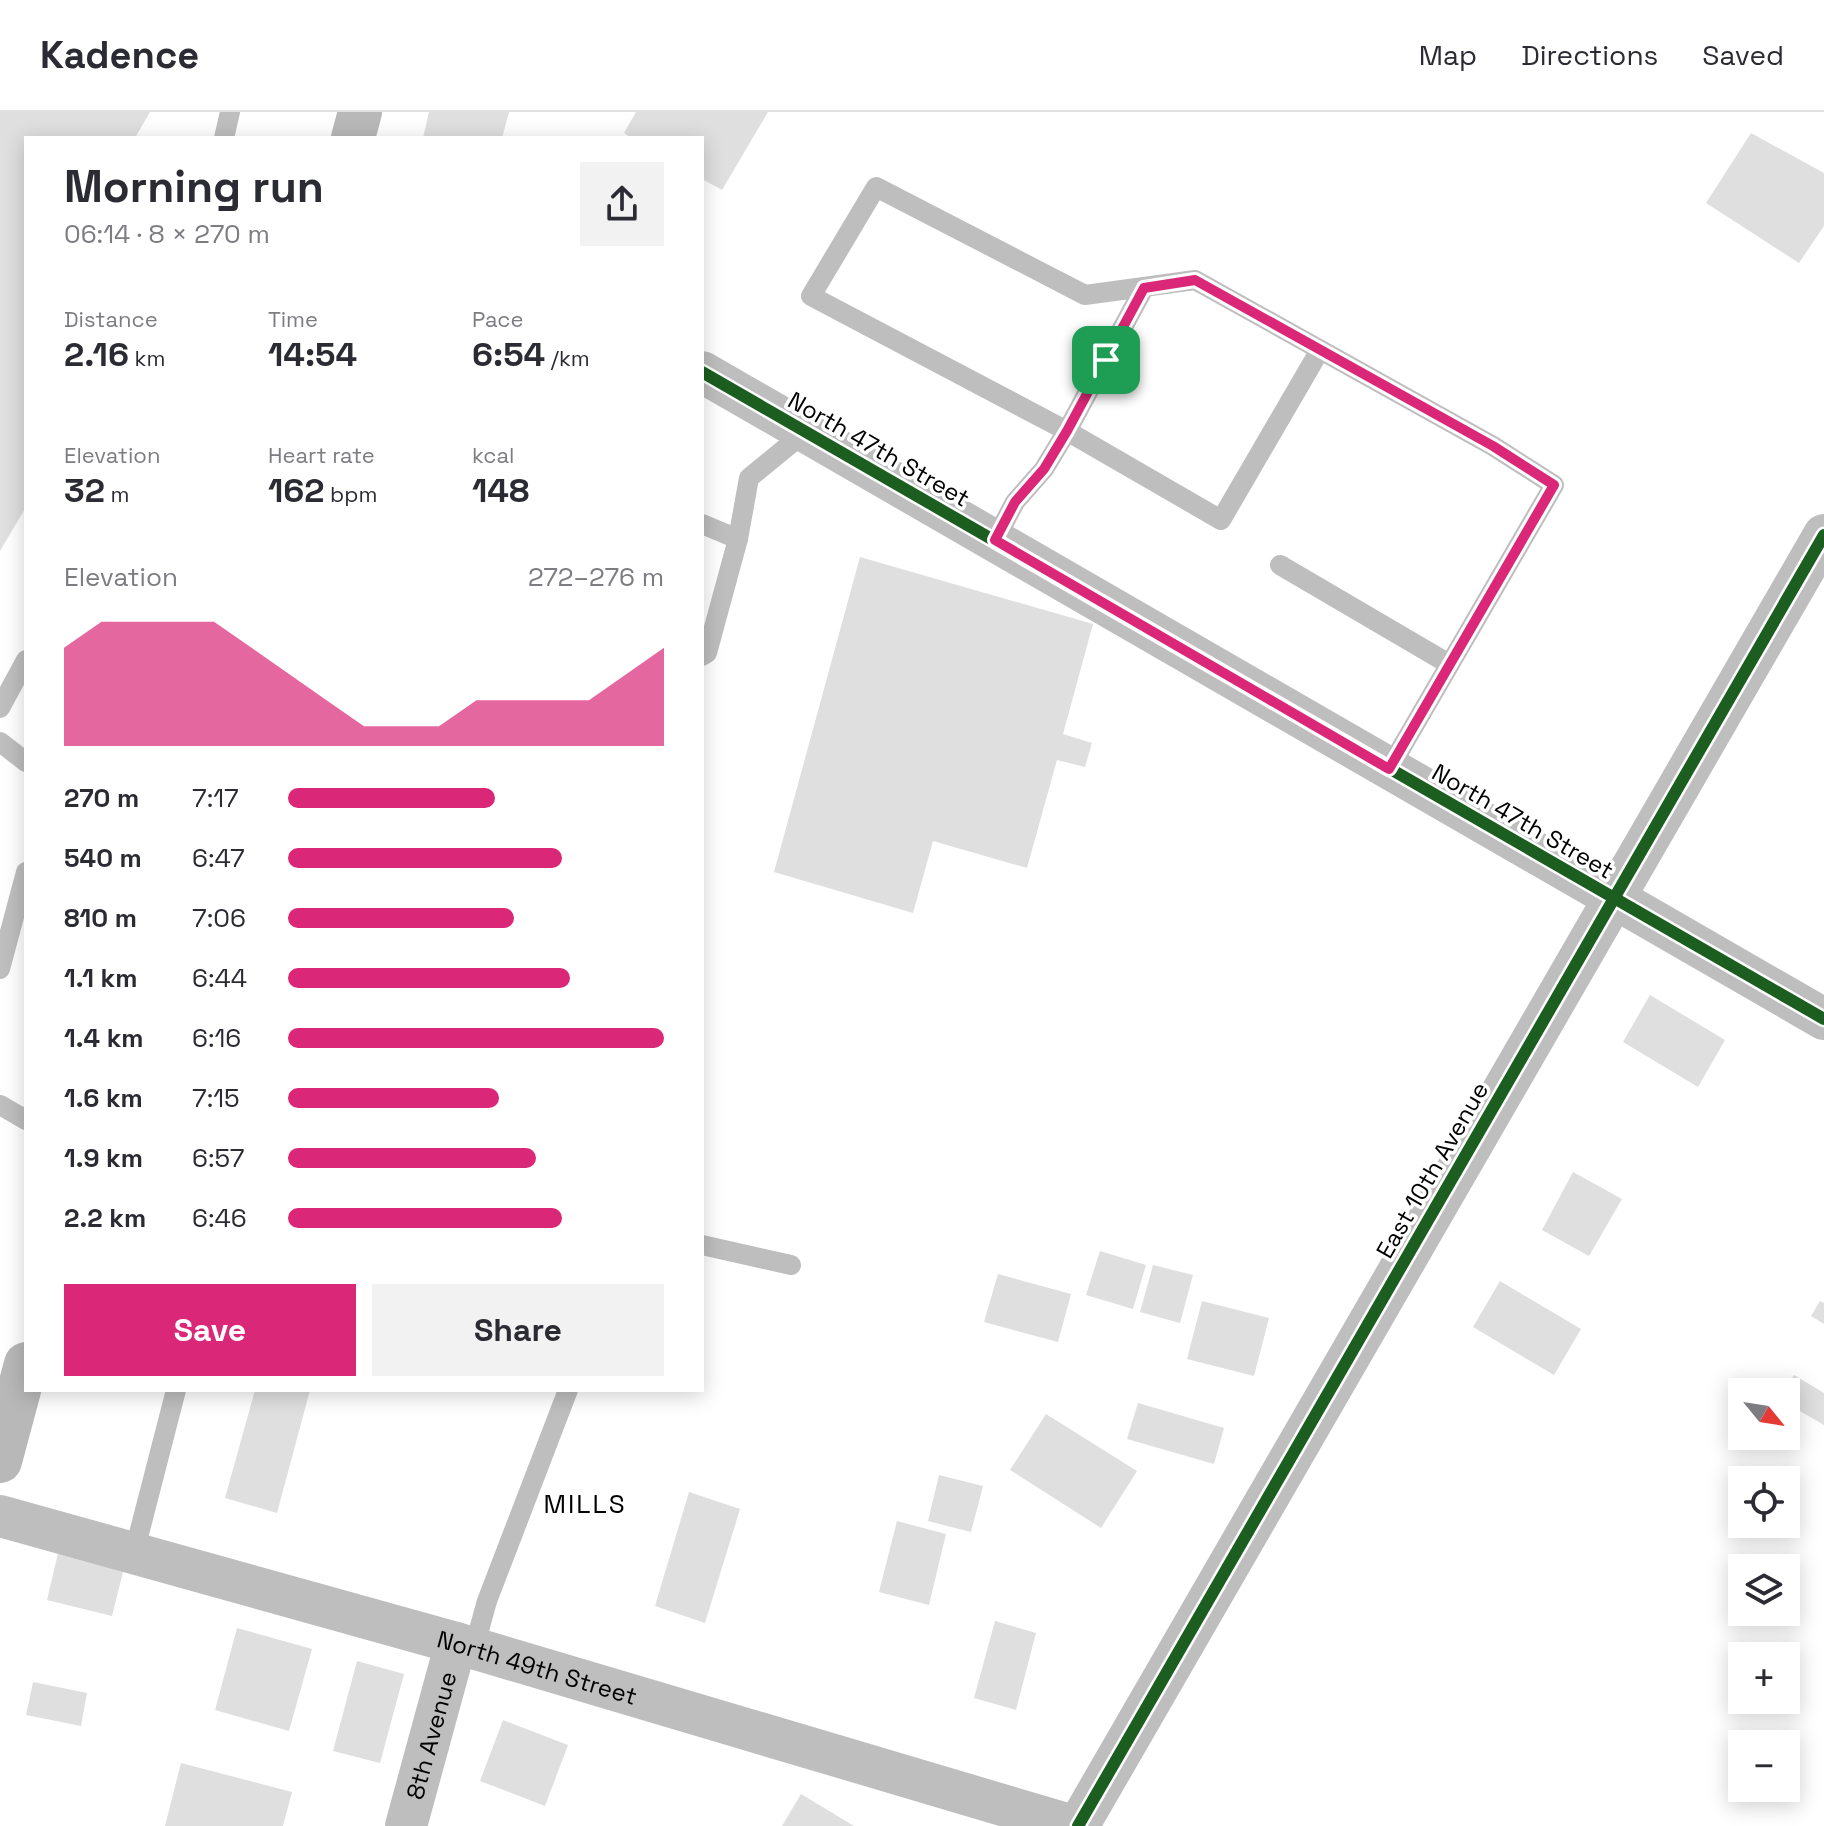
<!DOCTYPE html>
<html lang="en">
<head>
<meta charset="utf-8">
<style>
  body { margin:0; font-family:"Space Grotesk",sans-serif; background:#f2f2f3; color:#2b2b33; height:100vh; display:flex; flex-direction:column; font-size:30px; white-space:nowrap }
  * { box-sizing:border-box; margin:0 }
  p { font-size:26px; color:#7c7c81 }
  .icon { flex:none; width:44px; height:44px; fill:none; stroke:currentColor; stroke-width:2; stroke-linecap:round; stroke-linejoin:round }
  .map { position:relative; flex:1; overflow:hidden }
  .panel { position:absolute; left:24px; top:24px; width:680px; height:1256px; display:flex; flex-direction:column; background:#fff; border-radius:0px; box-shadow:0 4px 20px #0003 }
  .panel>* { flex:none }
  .needle { width:52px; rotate:120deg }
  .tools { position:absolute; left:1728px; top:1266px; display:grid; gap:16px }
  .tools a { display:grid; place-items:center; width:72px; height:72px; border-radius:0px; background:#fff; box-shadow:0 4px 20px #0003; font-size:40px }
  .pin { position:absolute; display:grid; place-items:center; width:68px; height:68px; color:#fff; margin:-34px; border-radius:16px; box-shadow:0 4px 12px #0006 }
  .round { display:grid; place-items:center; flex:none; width:84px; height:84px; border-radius:0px; background:#f2f2f3 }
  .headline { display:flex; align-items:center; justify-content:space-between; height:136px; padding:0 40px }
  h1 { font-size:44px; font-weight:600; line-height:60px }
  .stats { display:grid; grid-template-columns:repeat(3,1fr); gap:12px; height:136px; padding:8px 40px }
  .stats div { display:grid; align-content:center }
  .stats b { font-size:34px; font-weight:600 }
  .stats small { font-size:22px; font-weight:400 }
  .stats p { font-size:22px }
  .chart { height:224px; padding:16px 40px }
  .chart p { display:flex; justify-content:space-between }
  .chart svg { width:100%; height:144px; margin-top:8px; fill:#db2777; opacity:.7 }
  .cta { display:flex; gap:16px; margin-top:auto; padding:16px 40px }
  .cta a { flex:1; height:92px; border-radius:0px; background:#db2777; color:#fff; font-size:32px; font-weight:600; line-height:92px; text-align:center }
  .cta a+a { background:#f2f2f3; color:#2b2b33 }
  ul { padding:0 40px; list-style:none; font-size:26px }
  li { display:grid; grid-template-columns:128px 96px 1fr; align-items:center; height:60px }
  li i { height:20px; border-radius:10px; background:#db2777 }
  header { display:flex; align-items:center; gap:48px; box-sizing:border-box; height:112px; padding:0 40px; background:#fff; border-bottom:2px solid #e1e1e2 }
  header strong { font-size:38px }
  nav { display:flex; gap:44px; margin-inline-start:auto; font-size:28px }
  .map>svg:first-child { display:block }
</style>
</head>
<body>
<header>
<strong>Kadence</strong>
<nav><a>Map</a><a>Directions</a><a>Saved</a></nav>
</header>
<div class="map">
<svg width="1824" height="1714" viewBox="0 0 1824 1714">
  <rect width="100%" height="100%" fill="#fff"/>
  <g fill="#dfdfdf">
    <path d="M 0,0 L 150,0 L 135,26 L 26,26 L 26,395 L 0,439 Z"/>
    <path d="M 429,0 L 509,0 L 502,26 L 423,26 Z"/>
    <path d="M 636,0 L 768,0 L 722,78 L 702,67 L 702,26 L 632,26 L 624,21 Z"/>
    <path d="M 1751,21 L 1824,61 L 1824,114 L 1799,151 L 1706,91 Z"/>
    <path d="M 860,445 L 1093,512 L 1063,622 L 1092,631 L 1085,655 L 1057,648 L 1027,756 L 933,729 L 913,801 L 774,760 Z"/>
    <path d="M 1650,883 L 1725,928 L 1698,975 L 1623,930 Z"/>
    <path d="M 1573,1060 L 1622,1087 L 1589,1144 L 1542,1118 Z"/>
    <path d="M 1100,1139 L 1146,1153 L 1133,1197 L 1086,1183 Z"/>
    <path d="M 1153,1153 L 1193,1163 L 1180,1211 L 1140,1200 Z"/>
    <path d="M 998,1162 L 1071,1182 L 1058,1230 L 984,1210 Z"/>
    <path d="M 1500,1169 L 1581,1217 L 1554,1263 L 1473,1215 Z"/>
    <path d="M 1202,1189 L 1269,1206 L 1254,1264 L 1187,1247 Z"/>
    <path d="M 1820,1189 L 1824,1191 L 1824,1212 L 1811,1204 Z"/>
    <path d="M 1794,1263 L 1824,1281 L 1824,1313 L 1786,1291 L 1786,1280 L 1783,1280 Z"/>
    <path d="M 255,1278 L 310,1278 L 277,1401 L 225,1386 Z"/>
    <path d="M 1138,1291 L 1224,1316 L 1214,1352 L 1127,1327 Z"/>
    <path d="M 1046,1302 L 1137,1359 L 1101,1416 L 1010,1358 Z"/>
    <path d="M 939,1363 L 983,1374 L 971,1420 L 928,1409 Z"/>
    <path d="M 689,1380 L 740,1397 L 705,1511 L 655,1494 Z"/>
    <path d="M 897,1409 L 946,1422 L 929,1493 L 879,1480 Z"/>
    <path d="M 59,1437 L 125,1452 L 112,1504 L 47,1488 Z"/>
    <path d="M 995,1509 L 1036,1521 L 1016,1598 L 974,1586 Z"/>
    <path d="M 237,1516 L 312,1537 L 289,1619 L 215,1598 Z"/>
    <path d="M 357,1549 L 404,1562 L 380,1651 L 333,1639 Z"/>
    <path d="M 33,1570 L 87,1581 L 81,1614 L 26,1603 Z"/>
    <path d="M 503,1608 L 568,1633 L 545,1694 L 480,1669 Z"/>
    <path d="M 181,1651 L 292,1680 L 283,1714 L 165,1714 Z"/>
    <path d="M 801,1682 L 854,1714 L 782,1714 Z"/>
  </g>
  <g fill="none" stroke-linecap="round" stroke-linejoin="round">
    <g stroke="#bebebe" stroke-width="20">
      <path d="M 224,26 L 230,0"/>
      <path d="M 1144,176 L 1067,319 L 811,184 L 876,75 L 1085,183 L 1195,168 L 1493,334 L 1554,373 L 1389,657"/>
      <path d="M 702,412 L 738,427"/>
      <path d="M 995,428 L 1015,390 L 1044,357 L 1067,319 L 1221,408 L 1320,238"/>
      <path d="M 1280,453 L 1449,552"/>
      <path d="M 702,544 L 707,541 L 738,427 L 749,366 L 805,320"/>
      <path d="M 0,596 L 26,548"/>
      <path d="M 0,630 L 26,650"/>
      <path d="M 0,857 L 26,760"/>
      <path d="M 0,993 L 26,1008"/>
      <path d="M 702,1133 L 791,1153"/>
      <path d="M 134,1441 L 176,1278"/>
      <path d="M 474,1536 L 487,1489 L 568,1278"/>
    </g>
    <g stroke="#bebebe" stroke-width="42">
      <path d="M 702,260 L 1824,907"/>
      <path id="s1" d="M 0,1404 L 456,1531 L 1073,1714"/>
      <path id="s2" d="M 406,1714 L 456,1531"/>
      <path d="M 1078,1714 L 1824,423"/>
    </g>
    <g stroke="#b8b8b8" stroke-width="44">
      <path d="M 353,26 L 360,0"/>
      <path d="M 0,1349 L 26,1252"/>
    </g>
    <defs>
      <g id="cycleway">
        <path d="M 702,260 L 1824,907"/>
        <path d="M 1078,1714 L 1824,423"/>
      </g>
    </defs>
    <use href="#cycleway" stroke="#fff" stroke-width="17"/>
    <use href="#cycleway" stroke="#1b5e20" stroke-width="12"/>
  </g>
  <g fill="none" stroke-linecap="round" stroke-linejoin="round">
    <defs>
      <path id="route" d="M 1195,168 L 1493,334 L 1554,373 L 1389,657 L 995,428 L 1015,390 L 1044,357 L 1067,319 L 1144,176 Z"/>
    </defs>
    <use href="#route" stroke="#fff" stroke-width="16"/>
    <use href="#route" stroke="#db2777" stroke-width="10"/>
  </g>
  <g text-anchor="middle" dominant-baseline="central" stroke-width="7" stroke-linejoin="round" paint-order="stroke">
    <g font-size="24" fill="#000" stroke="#fff">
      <text transform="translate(879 337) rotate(30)">North 47th Street</text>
      <text transform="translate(1523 709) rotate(30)">North 47th Street</text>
      <text transform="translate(1432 1058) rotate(-60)">East 10th Avenue</text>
      <text stroke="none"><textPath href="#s1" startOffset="558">North 49th Street</textPath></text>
      <text stroke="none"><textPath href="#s2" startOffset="94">8th Avenue</textPath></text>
    </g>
    <g font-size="26" letter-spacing="2" fill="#000" stroke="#fff">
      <text x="585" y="1392">MILLS</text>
    </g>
  </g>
</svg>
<div class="tools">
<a><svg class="needle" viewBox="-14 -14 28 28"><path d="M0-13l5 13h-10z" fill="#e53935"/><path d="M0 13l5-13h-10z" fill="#7c7c81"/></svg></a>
<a><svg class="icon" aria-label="locate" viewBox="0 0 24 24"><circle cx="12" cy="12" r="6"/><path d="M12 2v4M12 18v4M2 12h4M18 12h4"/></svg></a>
<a><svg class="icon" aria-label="layers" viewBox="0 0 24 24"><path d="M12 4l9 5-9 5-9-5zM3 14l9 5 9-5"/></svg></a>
<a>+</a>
<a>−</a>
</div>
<div class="pin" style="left:1106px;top:248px;background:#1e9e55"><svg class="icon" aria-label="arrive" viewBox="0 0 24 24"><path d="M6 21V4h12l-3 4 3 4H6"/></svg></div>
<section class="panel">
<div class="headline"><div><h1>Morning run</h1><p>06:14 · 8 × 270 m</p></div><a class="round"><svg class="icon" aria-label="share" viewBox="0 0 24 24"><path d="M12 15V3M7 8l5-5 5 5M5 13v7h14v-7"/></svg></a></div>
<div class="stats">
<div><p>Distance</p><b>2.16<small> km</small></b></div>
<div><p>Time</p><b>14:54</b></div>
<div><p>Pace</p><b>6:54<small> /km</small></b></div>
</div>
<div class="stats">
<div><p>Elevation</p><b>32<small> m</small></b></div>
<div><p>Heart rate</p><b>162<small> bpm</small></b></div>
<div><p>kcal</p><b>148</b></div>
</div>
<div class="chart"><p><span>Elevation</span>272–276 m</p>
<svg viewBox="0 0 160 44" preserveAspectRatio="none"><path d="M0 44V14L10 6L20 6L30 6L40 6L50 14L60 22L70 30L80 38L90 38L100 38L110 30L120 30L130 30L140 30L150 22L160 14V44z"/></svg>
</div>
<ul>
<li><b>270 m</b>7:17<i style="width:55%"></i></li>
<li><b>540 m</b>6:47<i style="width:73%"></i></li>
<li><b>810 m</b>7:06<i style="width:60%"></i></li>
<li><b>1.1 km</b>6:44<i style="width:75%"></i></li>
<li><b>1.4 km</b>6:16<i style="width:100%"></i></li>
<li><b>1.6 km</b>7:15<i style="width:56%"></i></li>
<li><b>1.9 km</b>6:57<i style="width:66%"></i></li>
<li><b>2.2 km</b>6:46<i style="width:73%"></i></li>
</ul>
<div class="cta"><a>Save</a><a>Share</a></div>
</section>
</div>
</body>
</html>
